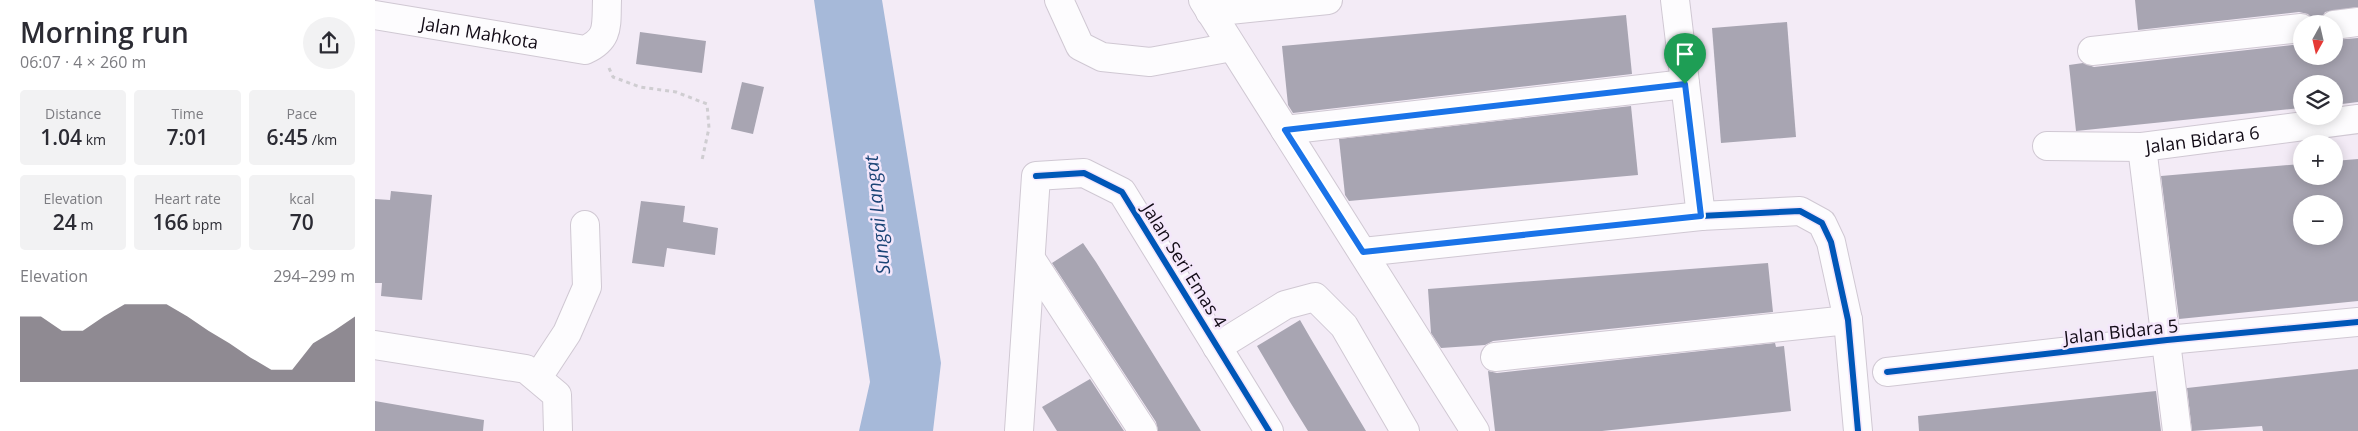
<!DOCTYPE html>
<html lang="en">
<head>
<meta charset="utf-8">
<style>
  body { margin:0; font-family:"Open Sans",sans-serif; background:#f2f2f3; color:#2b2b33; height:100vh; display:flex; flex-direction:column; font-size:19px; white-space:nowrap }
  * { box-sizing:border-box; margin:0 }
  p { font-size:16px; color:#7c7c81 }
  .icon { flex:none; width:28px; height:28px; fill:none; stroke:currentColor; stroke-width:2; stroke-linecap:round; stroke-linejoin:round }
  .map { position:relative; flex:1; overflow:hidden }
  .panel { display:flex; flex-direction:column; background:#fff; width:375px }
  .panel>* { flex:none }
  .needle { width:32px; rotate:188deg }
  .controls { position:absolute; left:1918px; top:15px; display:grid; gap:10px }
  .controls a { display:grid; place-items:center; width:50px; height:50px; border-radius:50%; background:#fff; box-shadow:0 2px 12px #0003; font-size:25px }
  .pin { position:absolute; display:grid; place-items:center; width:42px; height:42px; color:#fff; margin:-51px -21px; border-radius:50% 50% 50% 0; rotate:-45deg; box-shadow:0 0 5px #0007 }
  .pin .icon { rotate:45deg }
  .round { display:grid; place-items:center; flex:none; width:52px; height:52px; border-radius:26px; background:#f2f2f3 }
  .headline { display:flex; align-items:center; justify-content:space-between; height:85px; padding:0 20px }
  h1 { font-size:28px; font-weight:600; line-height:38px }
  .metrics { display:grid; grid-template-columns:repeat(3,1fr); gap:8px; height:85px; padding:5px 20px }
  .metrics div { display:grid; align-content:center; border-radius:5px; background:#f2f2f3; text-align:center }
  .metrics b { font-size:21px; font-weight:600 }
  .metrics small { font-size:14px; font-weight:400 }
  .metrics p { font-size:14px }
  .chart { height:140px; padding:10px 20px }
  .chart p { display:flex; justify-content:space-between }
  .chart svg { width:100%; height:90px; margin-top:5px; fill:#615964; opacity:.7 }
  main { display:flex; flex:1; min-height:0 }
  .map>svg:first-child { display:block }
</style>
</head>
<body>
<main>
<section class="panel">
<div class="headline"><div><h1>Morning run</h1><p>06:07 · 4 × 260 m</p></div><a class="round"><svg class="icon" aria-label="share" viewBox="0 0 24 24"><path d="M12 15V3M7 8l5-5 5 5M5 13v7h14v-7"/></svg></a></div>
<div class="metrics">
<div><p>Distance</p><b>1.04<small> km</small></b></div>
<div><p>Time</p><b>7:01</b></div>
<div><p>Pace</p><b>6:45<small> /km</small></b></div>
</div>
<div class="metrics">
<div><p>Elevation</p><b>24<small> m</small></b></div>
<div><p>Heart rate</p><b>166<small> bpm</small></b></div>
<div><p>kcal</p><b>70</b></div>
</div>
<div class="chart"><p><span>Elevation</span>294–299 m</p>
<svg viewBox="0 0 160 44" preserveAspectRatio="none"><path d="M0 44V12L10 12L20 19L30 19L40 12L50 6L60 6L70 6L80 12L90 19L100 25L110 32L120 38L130 38L140 25L150 19L160 12V44z"/></svg>
</div>
</section>
<div class="map">
<svg width="1983" height="431" viewBox="0 0 1983 431">
  <rect width="100%" height="100%" fill="#f3ebf6"/>
  <path fill="#a6b9d9" d="M 439,0 L 507,0 L 566,363 L 558,431 L 484,431 L 495,382 Z"/>
  <g fill="#a8a5b2" fill-rule="evenodd">
    <path d="M 1760,0 L 1983,0 L 1983,7 L 1950,12 L 1944,24 L 1941,24 L 1933,14 L 1924,12 L 1763,30 Z"/>
    <path d="M 1251,15 L 1257,74 L 918,113 L 913,105 L 907,46 Z"/>
    <path d="M 1412,22 L 1421,137 L 1346,143 L 1337,28 Z"/>
    <path d="M 265,32 L 331,41 L 327,73 L 261,64 Z"/>
    <path d="M 1983,38 L 1983,102 L 1959,105 L 1959,84 L 1926,84 L 1926,108 L 1701,131 L 1694,65 L 1708,63 L 1719,67 L 1926,44 L 1926,56 L 1959,56 L 1959,40 Z"/>
    <path d="M 367,82 L 389,87 L 378,134 L 356,129 Z"/>
    <path d="M 1256,106 L 1263,175 L 974,201 L 970,195 L 964,139 Z"/>
    <path d="M 1983,159 L 1983,301 L 1804,319 L 1786,176 L 1926,164 L 1926,176 L 1959,176 L 1959,161 ZM 1926,204 L 1959,204 L 1959,236 L 1926,236 Z"/>
    <path d="M 16,191 L 57,195 L 47,300 L 6,296 L 7,283 L 0,283 L 0,199 L 15,200 Z"/>
    <path d="M 266,201 L 310,206 L 308,222 L 343,228 L 340,255 L 292,248 L 289,267 L 257,263 Z"/>
    <path d="M 708,243 L 721,262 L 826,431 L 783,431 L 781,422 L 677,263 Z"/>
    <path d="M 1393,263 L 1398,312 L 1118,341 L 1110,345 L 1066,348 L 1056,333 L 1053,289 Z"/>
    <path d="M 925,320 L 936,339 L 991,431 L 933,431 L 915,402 L 882,346 Z"/>
    <path d="M 1400,343 L 1401,347 L 1409,346 L 1416,411 L 1227,431 L 1120,431 L 1113,371 L 1122,373 Z"/>
    <path d="M 1983,369 L 1983,431 L 1888,431 L 1887,426 L 1817,431 L 1812,388 Z"/>
    <path d="M 715,379 L 749,431 L 682,431 L 667,407 Z"/>
    <path d="M 1781,391 L 1786,431 L 1544,431 L 1543,416 Z"/>
    <path d="M 0,401 L 109,420 L 108,431 L 0,431 Z"/>
  </g>
  <g fill="none" stroke-linecap="round" stroke-linejoin="round">
    <defs>
      <g id="minor">
        <path d="M 684,0 L 705,46 L 727,57 L 775,62 L 857,47"/>
        <path d="M 828,0 L 1100,431"/>
        <path d="M 1300,0 L 1326,216"/>
        <path d="M 835,12 L 953,0"/>
        <path id="s1" d="M 0,15 L 210,50 C 235,39 231,25 232,0"/>
        <path d="M 1959,25 L 1983,22"/>
        <path d="M 1717,51 L 1926,28"/>
        <path d="M 910,130 L 1310,84"/>
        <path id="s2" d="M 1672,146 L 1767,147 L 1983,119"/>
        <path d="M 1767,147 L 1802,431"/>
        <path d="M 988,252 L 1326,216 L 1425,211 L 1447,223 L 1456,242 L 1473,320 L 1483,431"/>
        <path d="M 656,259 L 768,431"/>
        <path d="M 0,345 L 151,369 L 182,395 L 183,431"/>
        <path d="M 842,347 L 910,305 L 940,297 L 969,326 L 1030,431"/>
        <path d="M 1120,357 L 1473,320"/>
        <path d="M 1512,372 L 1792,340 L 1983,322"/>
        <path d="M 163,377 L 192,333 L 212,287 L 210,225"/>
        <path d="M 644,431 L 661,176 L 709,173 L 747,192 L 894,431"/>
      </g>
    </defs>
    <use href="#minor" stroke="#d0c8d3" stroke-width="30"/>
    <path stroke="#cfcdd1" stroke-width="3" stroke-dasharray="4 4" stroke-linecap="butt" d="M 234,68 L 238,77 L 265,87 L 301,92 L 332,104 L 334,128 L 327,160"/>
    <use href="#minor" stroke="#fdfcfe" stroke-width="28"/>
    <defs>
      <g id="cycleway">
        <path d="M 661,176 L 709,173 L 747,192 L 894,431"/>
        <path d="M 988,252 L 1326,216 L 1425,211 L 1447,223 L 1456,242 L 1473,320 L 1483,431"/>
        <path d="M 1512,372 L 1792,340 L 1983,322"/>
      </g>
    </defs>
    <use href="#cycleway" stroke="#f4e7fb" stroke-width="9"/>
    <use href="#cycleway" stroke="#0057b8" stroke-width="6"/>
  </g>
  <g fill="none" stroke-linecap="round" stroke-linejoin="round">
    <defs>
      <path id="route" d="M 1310,84 L 1326,216 L 988,252 L 910,130 Z"/>
    </defs>
    <use href="#route" stroke="#fff" stroke-width="10"/>
    <use href="#route" stroke="#1a73e8" stroke-width="6"/>
  </g>
  <g text-anchor="middle" dominant-baseline="central" stroke-width="5" stroke-linejoin="round" paint-order="stroke">
    <g font-size="18" fill="#120b16" stroke="#f4e7fb">
      <text stroke="none"><textPath href="#s1" startOffset="106">Jalan Mahkota</textPath></text>
      <text stroke="none"><textPath href="#s2" startOffset="156">Jalan Bidara 6</textPath></text>
      <text transform="translate(810 265) rotate(58)">Jalan Seri Emas 4</text>
      <text transform="translate(1746 331) rotate(-6)">Jalan Bidara 5</text>
    </g>
    <g font-size="19" font-style="italic" fill="#1a4476" stroke="#f4e7fb">
      <text transform="translate(502 215) rotate(-96)">Sungai Langat</text>
    </g>
  </g>
</svg>
<div class="controls">
<a><svg class="needle" viewBox="-14 -14 28 28"><path d="M0-13l5 13h-10z" fill="#e53935"/><path d="M0 13l5-13h-10z" fill="#7c7c81"/></svg></a>
<a><svg class="icon" aria-label="layers" viewBox="0 0 24 24"><path d="M12 4l9 5-9 5-9-5zM3 14l9 5 9-5"/></svg></a>
<a>+</a>
<a>−</a>
</div>
<div class="pin" style="left:1310px;top:84px;background:#1e9e55"><svg class="icon" aria-label="arrive" viewBox="0 0 24 24"><path d="M6 21V4h12l-3 4 3 4H6"/></svg></div>
</div>
</main>
</body>
</html>
